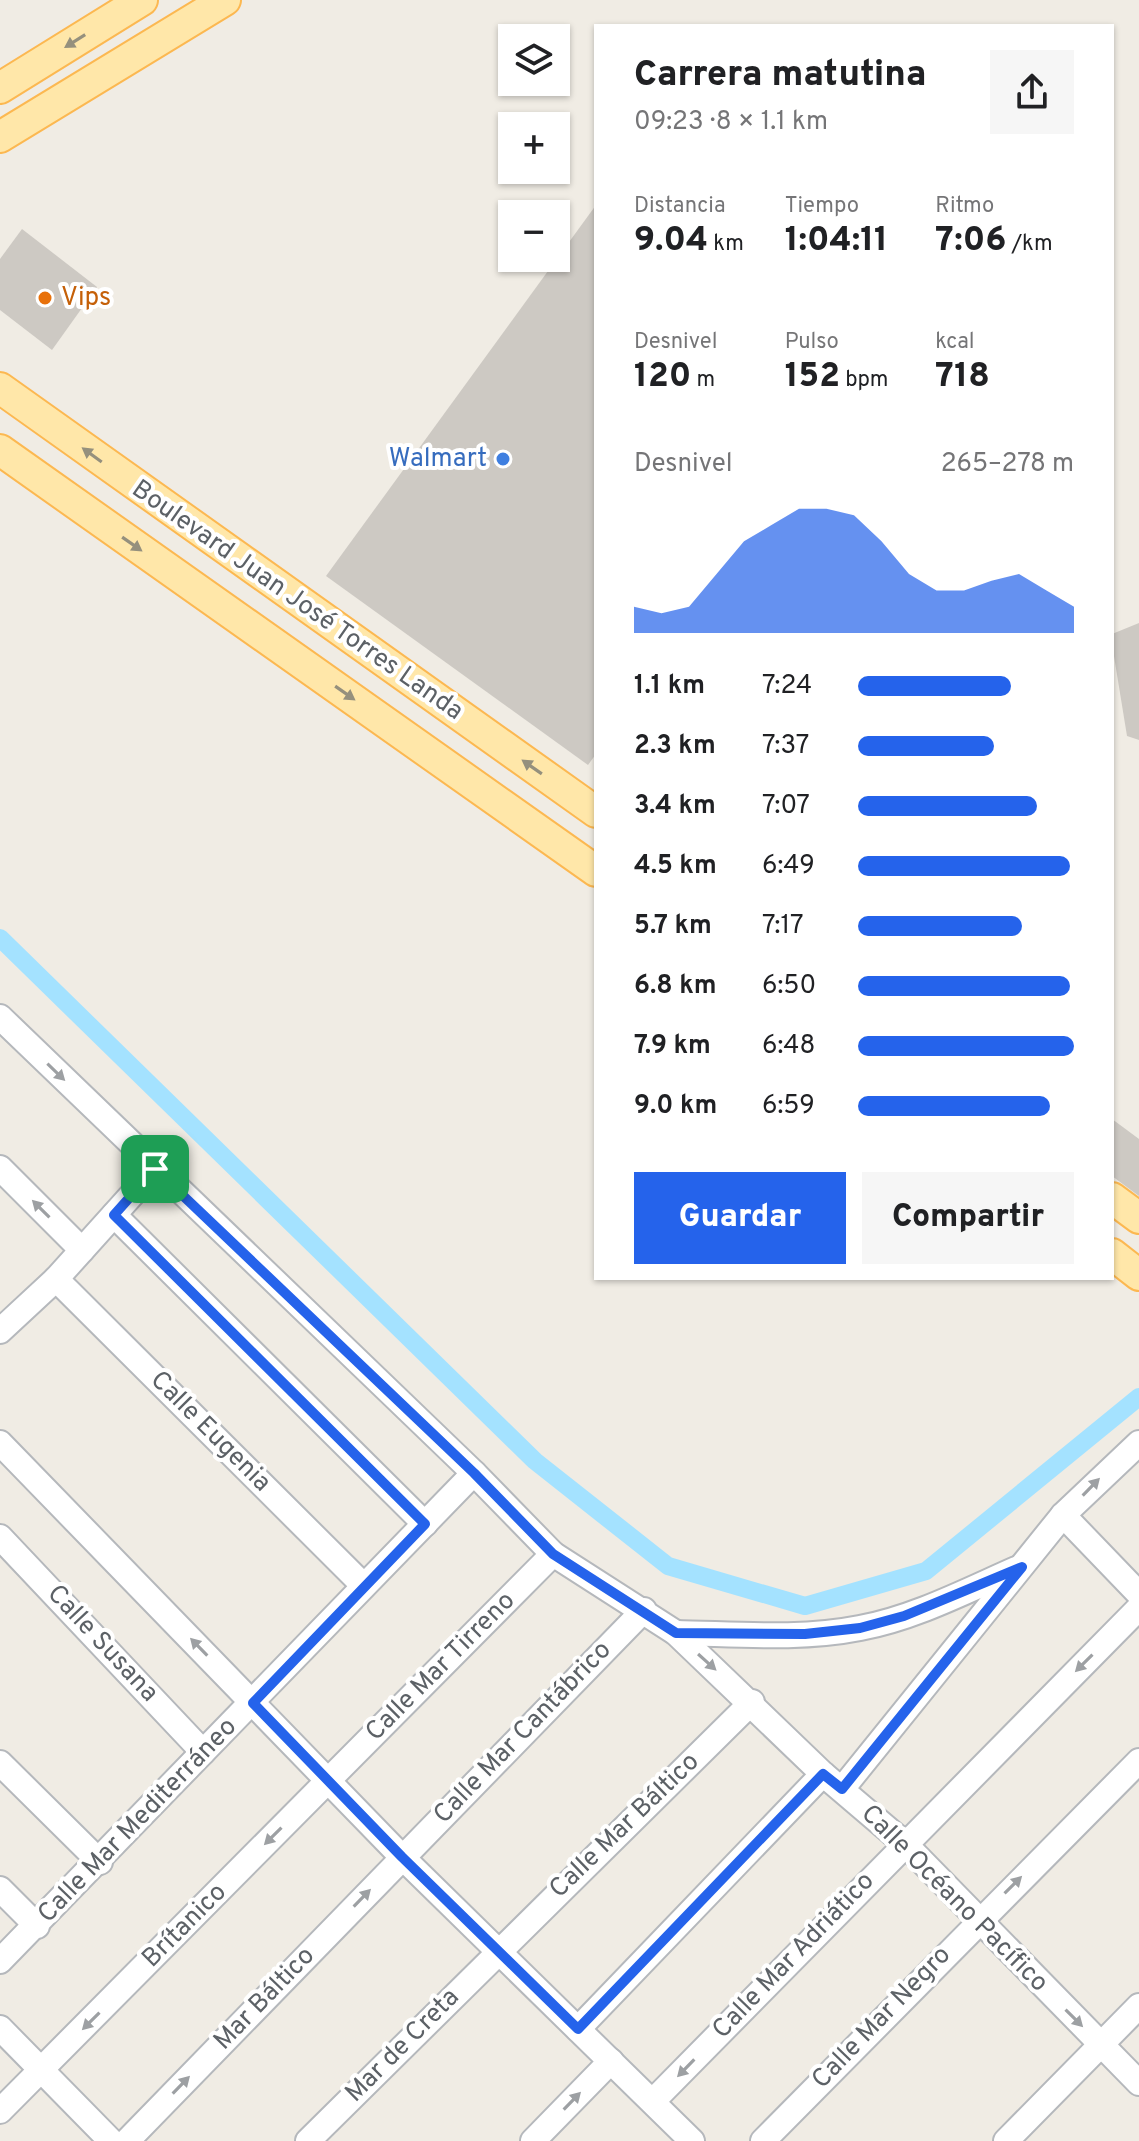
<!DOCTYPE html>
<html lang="es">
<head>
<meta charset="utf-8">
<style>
  body { margin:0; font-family:Overpass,sans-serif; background:#f6f6f6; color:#202124; height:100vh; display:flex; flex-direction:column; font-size:30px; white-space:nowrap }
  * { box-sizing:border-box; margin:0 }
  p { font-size:26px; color:#757577 }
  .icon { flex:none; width:44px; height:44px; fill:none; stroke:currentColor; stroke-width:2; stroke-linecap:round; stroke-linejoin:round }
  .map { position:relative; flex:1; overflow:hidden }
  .drawer { position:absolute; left:594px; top:24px; width:520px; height:1256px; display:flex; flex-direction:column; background:#fff; border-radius:0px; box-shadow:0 2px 6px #0004 }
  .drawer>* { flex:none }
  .buttons { position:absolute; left:498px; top:24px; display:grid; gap:16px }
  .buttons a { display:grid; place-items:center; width:72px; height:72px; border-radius:0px; background:#fff; box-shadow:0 2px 6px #0004; font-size:40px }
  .pin { position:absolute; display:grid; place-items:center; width:68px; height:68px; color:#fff; margin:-34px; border-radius:16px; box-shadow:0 4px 12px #0006 }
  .round { display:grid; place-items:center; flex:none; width:84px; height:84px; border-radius:0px; background:#f6f6f6 }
  .overview { display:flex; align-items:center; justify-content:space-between; height:136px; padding:0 40px }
  h1 { font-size:36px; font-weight:800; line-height:60px }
  .stats { display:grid; grid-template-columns:repeat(3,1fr); gap:12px; height:136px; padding:8px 40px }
  .stats div { display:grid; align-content:center }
  .stats b { font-size:34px; font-weight:800 }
  .stats small { font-size:22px; font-weight:400 }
  .stats p { font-size:22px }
  .chart { height:224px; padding:16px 40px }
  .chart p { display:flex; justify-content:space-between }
  .chart svg { width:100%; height:144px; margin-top:8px; fill:#2563eb; opacity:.7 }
  .button { display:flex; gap:16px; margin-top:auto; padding:16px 40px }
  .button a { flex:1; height:92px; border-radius:0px; background:#2563eb; color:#fff; font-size:32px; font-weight:800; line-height:92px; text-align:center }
  .button a+a { background:#f6f6f6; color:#202124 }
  ul { padding:0 40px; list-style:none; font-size:26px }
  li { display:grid; grid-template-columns:128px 96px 1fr; align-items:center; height:60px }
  li i { height:20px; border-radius:10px; background:#2563eb }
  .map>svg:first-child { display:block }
</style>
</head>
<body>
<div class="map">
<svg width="1139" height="2141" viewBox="0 0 1139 2141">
  <rect width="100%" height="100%" fill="#f0ece4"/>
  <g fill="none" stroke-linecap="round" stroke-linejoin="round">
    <path stroke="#a4e2ff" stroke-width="18" d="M 0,938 L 535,1461 L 668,1566 L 805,1606 L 926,1571 L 1139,1397"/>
  </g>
  <g fill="#cdc9c3">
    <path d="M 596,205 L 596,754 L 588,765 L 326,576 Z"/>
    <path d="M 22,229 L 97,287 L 52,350 L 0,310 L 0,259 Z"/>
    <path d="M 1139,623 L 1139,740 L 1127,736 L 1112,644 L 1112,634 Z"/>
    <path d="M 1112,1119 L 1139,1139 L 1139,1196 L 1112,1176 Z"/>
  </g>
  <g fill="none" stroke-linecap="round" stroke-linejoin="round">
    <defs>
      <g id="minor">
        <path d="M 0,1017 L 474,1473 L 553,1554 L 676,1633 L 823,1774 L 904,1843 L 1139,2083"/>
        <path d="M 0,1168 L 82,1250"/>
        <path d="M 114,1215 L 425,1524"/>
        <path d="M 56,1279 L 363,1585"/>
        <path d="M 0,1331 L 56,1279 L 155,1169"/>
        <path d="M 0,1443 L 402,1857 L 692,2141"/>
        <path d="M 1063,1515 L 1139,1594"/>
        <path d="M 0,1537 L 203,1752"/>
        <path d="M 676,1633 C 736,1634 800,1640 860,1628 C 914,1618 966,1591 1016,1569"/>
        <path d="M 0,1763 L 100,1862"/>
        <path d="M 842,1789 L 1063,1515 L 1139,1443"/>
        <path d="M 0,1889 L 37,1926"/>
        <path d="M 0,1961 L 474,1473"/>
        <path d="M 0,2028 L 111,2141"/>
        <path d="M 578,2029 L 823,1774"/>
        <path d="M 653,2101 L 1139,1608"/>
        <path d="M 0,2111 L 553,1554"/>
        <path d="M 127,2141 L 644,1610"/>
        <path d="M 308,2141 L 752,1702"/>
        <path d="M 533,2141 L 611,2061"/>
        <path d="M 763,2141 L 1139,1761"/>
        <path d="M 1006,2141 L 1139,2006"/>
      </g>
      <g id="major">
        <path d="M 0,88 L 142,0"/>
        <path d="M 0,137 L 225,0"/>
        <path d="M 0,388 L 596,812"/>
        <path d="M 0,450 L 596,871"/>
        <path d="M 1112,1198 L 1139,1218"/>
        <path d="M 1112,1254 L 1139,1275"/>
      </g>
    </defs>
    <use href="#minor" stroke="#b5b8bc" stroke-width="28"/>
    <use href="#major" stroke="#fcb851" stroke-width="34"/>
    <use href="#minor" stroke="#fff" stroke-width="24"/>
    <use href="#major" stroke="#ffe7a9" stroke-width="30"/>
  </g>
  <defs><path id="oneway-solid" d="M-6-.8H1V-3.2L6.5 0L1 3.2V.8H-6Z" transform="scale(2)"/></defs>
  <g fill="#95907d">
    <use href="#oneway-solid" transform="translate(75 41) rotate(148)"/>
    <use href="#oneway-solid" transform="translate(92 455) rotate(-144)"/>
    <use href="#oneway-solid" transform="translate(132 544) rotate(35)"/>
    <use href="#oneway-solid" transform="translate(345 693) rotate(35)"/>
    <use href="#oneway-solid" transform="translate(532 767) rotate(-145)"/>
  </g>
  <g fill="#9da0a3">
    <use href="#oneway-solid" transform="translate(56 1072) rotate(44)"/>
    <use href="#oneway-solid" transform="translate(41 1209) rotate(-135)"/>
    <use href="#oneway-solid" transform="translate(1091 1487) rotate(-46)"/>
    <use href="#oneway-solid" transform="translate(199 1647) rotate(-134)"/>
    <use href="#oneway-solid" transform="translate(707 1662) rotate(42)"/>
    <use href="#oneway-solid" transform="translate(1084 1663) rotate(135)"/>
    <use href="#oneway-solid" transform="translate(273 1836) rotate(135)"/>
    <use href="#oneway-solid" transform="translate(1013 1885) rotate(-45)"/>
    <use href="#oneway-solid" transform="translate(362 1898) rotate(-46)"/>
    <use href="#oneway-solid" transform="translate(1074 2018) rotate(45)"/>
    <use href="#oneway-solid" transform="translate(91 2021) rotate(135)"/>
    <use href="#oneway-solid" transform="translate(686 2068) rotate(134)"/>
    <use href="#oneway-solid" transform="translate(181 2085) rotate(-46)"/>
    <use href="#oneway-solid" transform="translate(572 2101) rotate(-46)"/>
  </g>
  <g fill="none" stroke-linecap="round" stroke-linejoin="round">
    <defs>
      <path id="route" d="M 155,1169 L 474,1473 L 553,1554 L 676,1633 L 805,1634 L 860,1628 L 904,1616 L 1022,1567 L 842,1789 L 823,1774 L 578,2029 L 402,1857 L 253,1703 L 425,1524 L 114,1215 Z"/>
    </defs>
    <use href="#route" stroke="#fff" stroke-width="16"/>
    <use href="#route" stroke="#2563eb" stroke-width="10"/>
  </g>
  <circle fill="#e8710a" stroke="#fff" stroke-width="3" cx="45" cy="298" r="8"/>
  <circle fill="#3f7fe0" stroke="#fff" stroke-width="3" cx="503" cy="459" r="8"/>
  <g text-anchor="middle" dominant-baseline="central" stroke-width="8" stroke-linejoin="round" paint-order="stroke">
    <g font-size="26" fill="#c56008" stroke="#fff" text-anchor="start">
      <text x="61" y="298">Vips</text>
    </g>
    <g font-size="26" fill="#366cbe" stroke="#fff" text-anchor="end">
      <text x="487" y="459">Walmart</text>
    </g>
    <g font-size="26" fill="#5c6166" stroke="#fff">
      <text transform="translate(297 601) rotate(35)">Boulevard Juan José Torres Landa</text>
      <text transform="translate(210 1432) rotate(45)">Calle Eugenia</text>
      <text transform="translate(102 1644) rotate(47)">Calle Susana</text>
      <text transform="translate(441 1667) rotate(-45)">Calle Mar Tirreno</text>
      <text transform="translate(523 1733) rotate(-46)">Calle Mar Cantábrico</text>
      <text transform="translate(138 1821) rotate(-46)">Calle Mar Mediterráneo</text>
      <text transform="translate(625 1826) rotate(-44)">Calle Mar Báltico</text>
      <text transform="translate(954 1899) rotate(45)">Calle Océano Pacífico</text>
      <text transform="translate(185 1926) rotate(-45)">Brítanico</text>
      <text transform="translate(794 1956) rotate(-46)">Calle Mar Adriático</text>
      <text transform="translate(265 1999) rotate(-46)">Mar Báltico</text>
      <text transform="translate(882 2018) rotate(-46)">Calle Mar Negro</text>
      <text transform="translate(403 2046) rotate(-45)">Mar de Creta</text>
    </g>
  </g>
</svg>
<div class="buttons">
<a><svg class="icon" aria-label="layers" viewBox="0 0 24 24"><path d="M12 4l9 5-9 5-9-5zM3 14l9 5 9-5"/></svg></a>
<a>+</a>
<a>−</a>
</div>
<div class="pin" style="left:155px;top:1169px;background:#1e9e55"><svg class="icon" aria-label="arrive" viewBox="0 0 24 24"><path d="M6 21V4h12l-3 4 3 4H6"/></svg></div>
<section class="drawer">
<div class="overview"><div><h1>Carrera matutina</h1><p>09:23 · 8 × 1.1 km</p></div><a class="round"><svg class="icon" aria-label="share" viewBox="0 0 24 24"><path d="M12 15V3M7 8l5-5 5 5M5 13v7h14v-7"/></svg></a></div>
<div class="stats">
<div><p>Distancia</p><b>9.04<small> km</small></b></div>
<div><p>Tiempo</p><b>1:04:11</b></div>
<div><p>Ritmo</p><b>7:06<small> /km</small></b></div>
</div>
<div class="stats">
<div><p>Desnivel</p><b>120<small> m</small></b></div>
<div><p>Pulso</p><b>152<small> bpm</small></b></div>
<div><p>kcal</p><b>718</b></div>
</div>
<div class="chart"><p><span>Desnivel</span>265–278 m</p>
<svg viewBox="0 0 160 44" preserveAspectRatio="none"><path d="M0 44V36L10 38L20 36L30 26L40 16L50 11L60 6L70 6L80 8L90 16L100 26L110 31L120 31L130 28L140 26L150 31L160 36V44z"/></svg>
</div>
<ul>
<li><b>1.1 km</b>7:24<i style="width:71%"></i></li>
<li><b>2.3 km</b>7:37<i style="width:63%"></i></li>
<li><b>3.4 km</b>7:07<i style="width:83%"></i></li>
<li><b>4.5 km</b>6:49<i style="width:98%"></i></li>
<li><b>5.7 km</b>7:17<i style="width:76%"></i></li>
<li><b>6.8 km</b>6:50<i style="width:98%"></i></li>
<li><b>7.9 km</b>6:48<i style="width:100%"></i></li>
<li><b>9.0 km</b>6:59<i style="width:89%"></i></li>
</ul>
<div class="button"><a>Guardar</a><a>Compartir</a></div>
</section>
</div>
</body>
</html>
